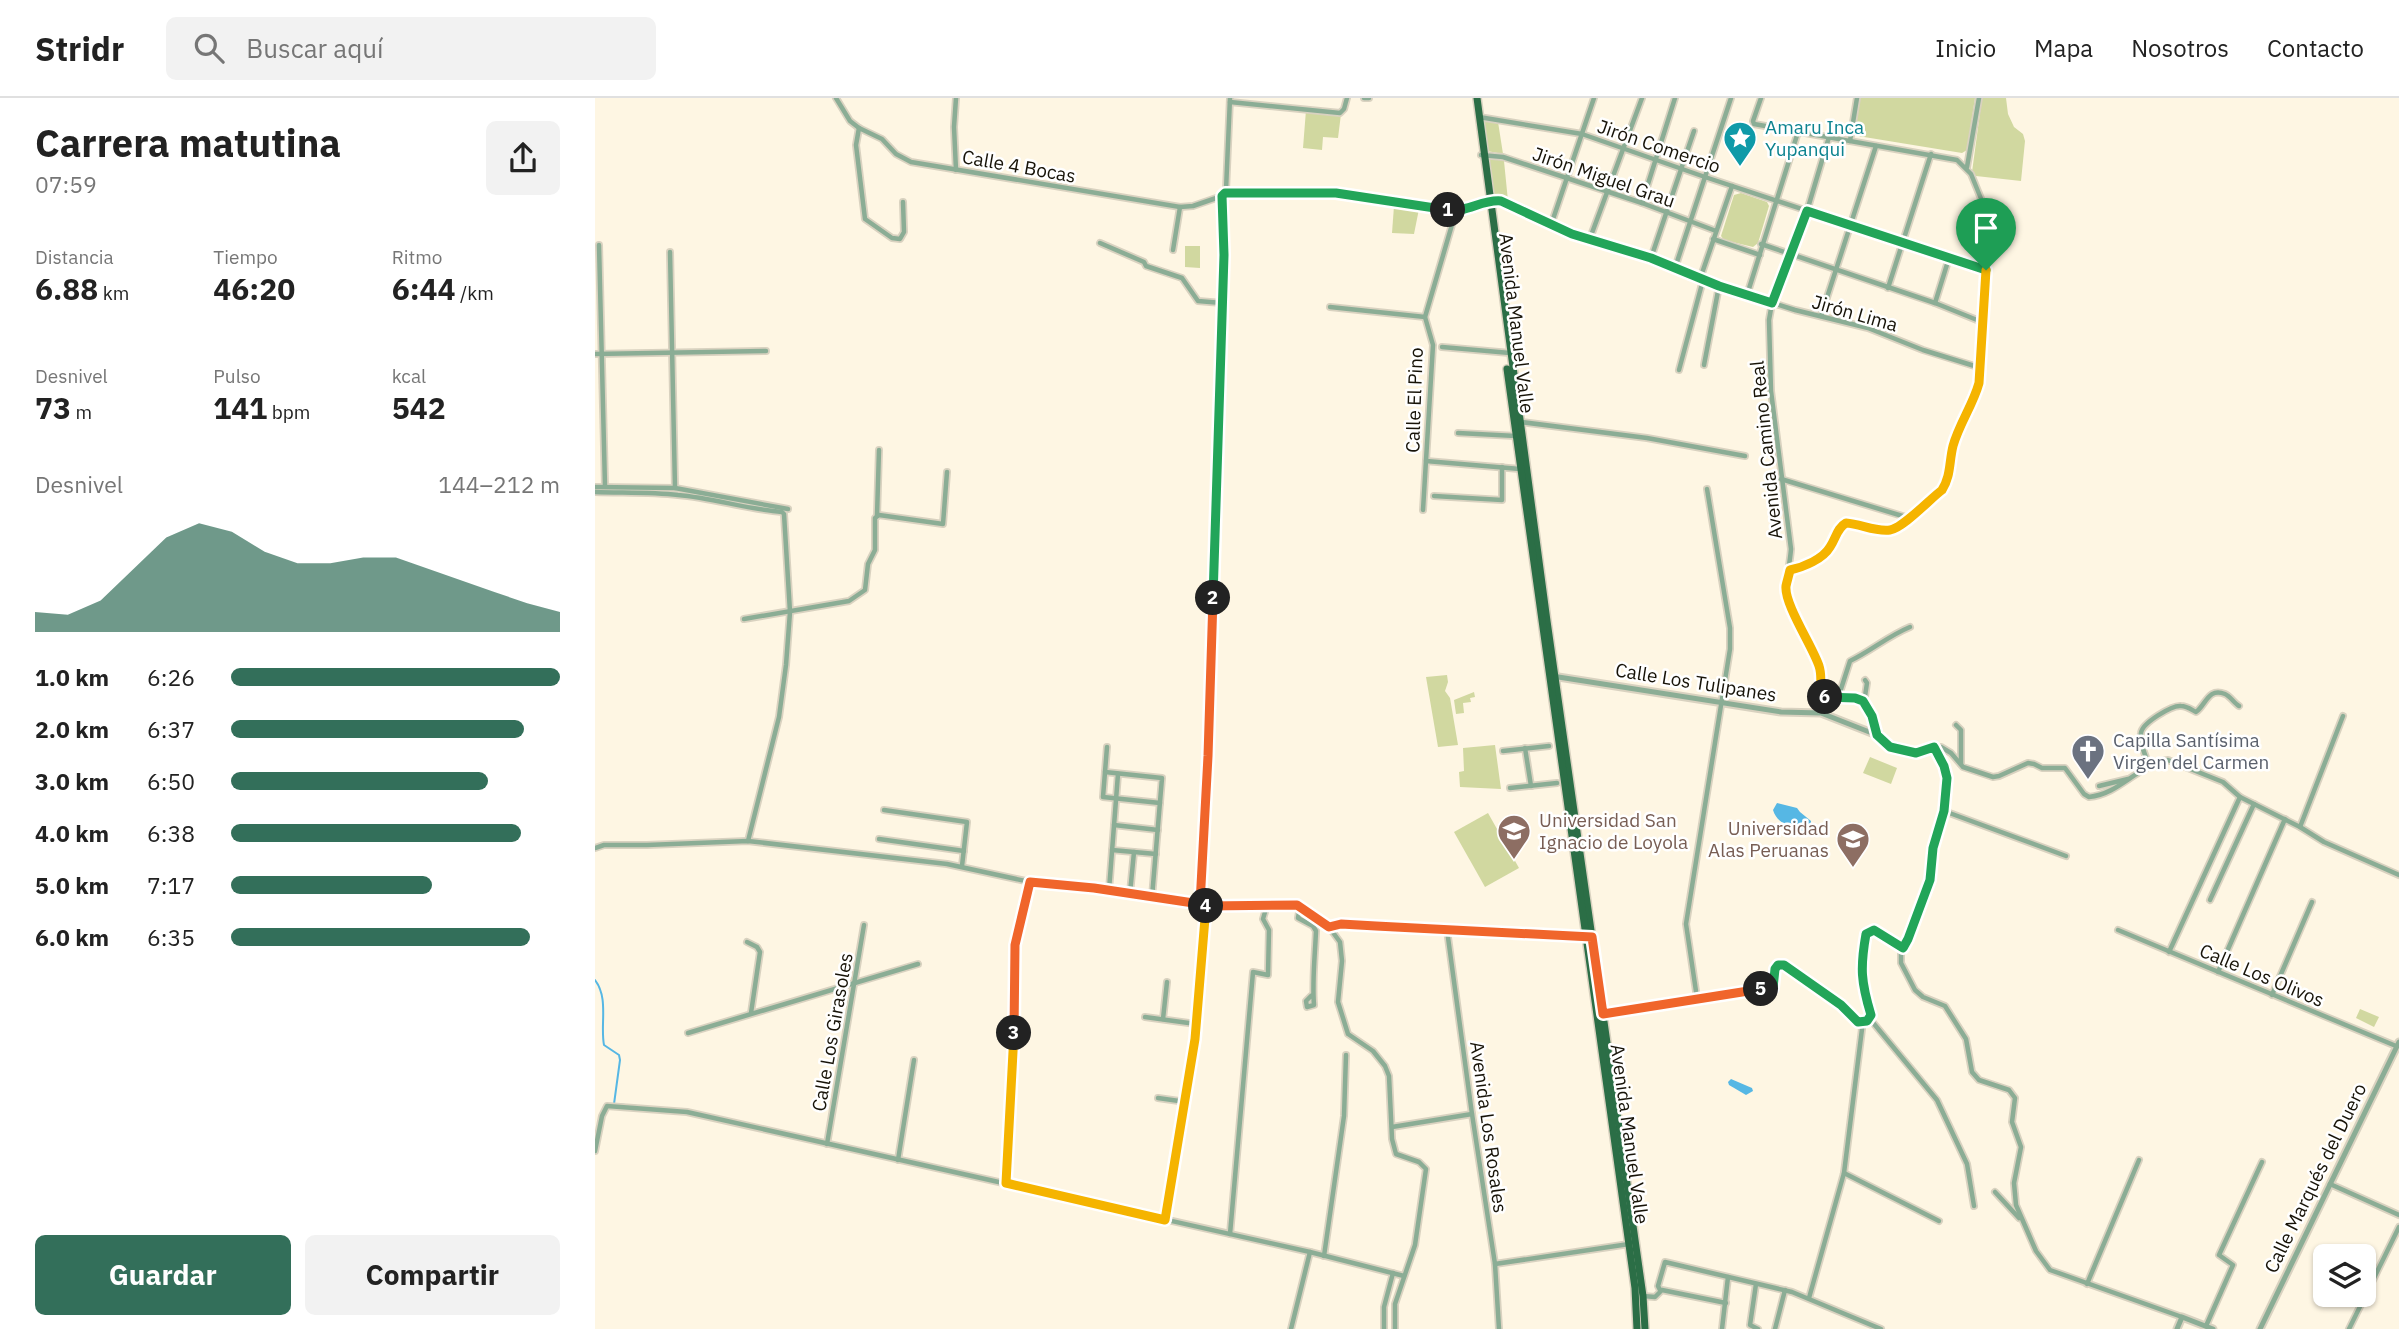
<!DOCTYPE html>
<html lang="es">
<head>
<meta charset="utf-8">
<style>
  body { margin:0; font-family:"IBM Plex Sans",sans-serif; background:#f2f2f2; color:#222; height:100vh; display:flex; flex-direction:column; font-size:26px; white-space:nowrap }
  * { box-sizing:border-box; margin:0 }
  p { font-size:23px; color:#767676 }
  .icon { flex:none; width:38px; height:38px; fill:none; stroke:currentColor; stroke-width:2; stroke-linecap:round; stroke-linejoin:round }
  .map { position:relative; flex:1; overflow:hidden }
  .side { display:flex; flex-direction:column; background:#fff; width:595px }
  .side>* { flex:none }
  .buttons { position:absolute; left:1718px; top:1146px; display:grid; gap:14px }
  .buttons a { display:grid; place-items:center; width:63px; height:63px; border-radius:10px; background:#fff; box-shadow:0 2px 5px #0004; font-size:35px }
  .pin { position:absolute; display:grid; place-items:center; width:60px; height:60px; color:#fff; margin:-72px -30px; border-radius:50% 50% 50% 0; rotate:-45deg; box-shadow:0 0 7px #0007 }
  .pin .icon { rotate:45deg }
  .km { position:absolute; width:35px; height:35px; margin:-18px; border-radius:50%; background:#222; color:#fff; font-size:19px; line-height:35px; text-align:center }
  .round { display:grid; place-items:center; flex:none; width:74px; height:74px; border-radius:10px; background:#f2f2f2 }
  .summary { display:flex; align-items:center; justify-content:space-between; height:119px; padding:0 35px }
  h1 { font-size:38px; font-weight:800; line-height:52px }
  .metrics { display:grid; grid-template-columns:repeat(3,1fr); gap:10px; height:119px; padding:7px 35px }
  .metrics div { display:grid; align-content:center }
  .metrics b { font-size:30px; font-weight:800 }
  .metrics small { font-size:19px; font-weight:400 }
  .metrics p { font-size:19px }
  .chart { height:196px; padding:14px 35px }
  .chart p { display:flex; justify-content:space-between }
  .chart svg { width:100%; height:126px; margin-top:7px; fill:#336f5a; opacity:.7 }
  .primary-button { display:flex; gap:14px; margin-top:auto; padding:14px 35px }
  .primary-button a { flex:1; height:80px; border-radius:10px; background:#336f5a; color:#fff; font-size:28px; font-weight:800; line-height:80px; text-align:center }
  .primary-button a+a { background:#f2f2f2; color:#222 }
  ul { padding:0 35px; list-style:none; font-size:23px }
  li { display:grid; grid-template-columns:112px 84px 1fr; align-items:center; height:52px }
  li i { height:18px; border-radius:9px; background:#336f5a }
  header { display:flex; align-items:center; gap:42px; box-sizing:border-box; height:98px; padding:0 35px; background:#fff; border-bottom:2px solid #e0e0e0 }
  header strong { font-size:33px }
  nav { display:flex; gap:38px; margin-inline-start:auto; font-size:24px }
  .search { width:490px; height:63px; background:#f2f2f2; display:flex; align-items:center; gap:18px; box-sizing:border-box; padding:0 24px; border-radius:10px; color:#767676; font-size:26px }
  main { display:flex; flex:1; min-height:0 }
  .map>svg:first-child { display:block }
</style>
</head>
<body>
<header>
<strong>Stridr</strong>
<div class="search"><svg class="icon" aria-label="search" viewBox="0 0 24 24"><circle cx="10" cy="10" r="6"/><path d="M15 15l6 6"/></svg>Buscar aquí</div>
<nav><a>Inicio</a><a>Mapa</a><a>Nosotros</a><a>Contacto</a></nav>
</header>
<main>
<section class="side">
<div class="summary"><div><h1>Carrera matutina</h1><p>07:59</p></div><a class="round"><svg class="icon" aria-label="share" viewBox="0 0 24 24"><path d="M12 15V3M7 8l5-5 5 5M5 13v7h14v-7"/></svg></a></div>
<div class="metrics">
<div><p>Distancia</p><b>6.88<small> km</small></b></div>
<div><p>Tiempo</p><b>46:20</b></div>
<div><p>Ritmo</p><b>6:44<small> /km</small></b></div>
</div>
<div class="metrics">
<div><p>Desnivel</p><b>73<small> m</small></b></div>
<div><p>Pulso</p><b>141<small> bpm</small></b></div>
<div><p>kcal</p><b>542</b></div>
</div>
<div class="chart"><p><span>Desnivel</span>144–212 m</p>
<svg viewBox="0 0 160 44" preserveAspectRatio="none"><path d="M0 44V37L10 38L20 33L30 22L40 11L50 6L60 9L70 16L80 20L90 20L100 18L110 18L120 22L130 26L140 30L150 34L160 37V44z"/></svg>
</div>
<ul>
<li><b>1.0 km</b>6:26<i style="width:100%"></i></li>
<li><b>2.0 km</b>6:37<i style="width:89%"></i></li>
<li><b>3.0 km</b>6:50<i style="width:78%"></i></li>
<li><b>4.0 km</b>6:38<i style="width:88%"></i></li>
<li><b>5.0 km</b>7:17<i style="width:61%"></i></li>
<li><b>6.0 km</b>6:35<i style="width:91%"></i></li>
</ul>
<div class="primary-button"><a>Guardar</a><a>Compartir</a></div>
</section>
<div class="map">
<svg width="1804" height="1231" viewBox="0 0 1804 1231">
  <rect width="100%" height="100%" fill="#fef6e3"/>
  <g fill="#d1d8a0">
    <path d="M 1265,0 L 1380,0 L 1372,52 L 1367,55 L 1263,38 L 1259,33 Z"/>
    <path d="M 1387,0 L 1411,0 L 1413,16 L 1419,29 L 1428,36 L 1430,43 L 1426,83 L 1381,78 L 1377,74 Z"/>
    <path d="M 711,12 L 746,16 L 743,40 L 728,39 L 727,52 L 708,50 Z"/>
    <path d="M 888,22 L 903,24 L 908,56 L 892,53 Z"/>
    <path d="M 897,60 L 906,60 L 909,63 L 913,103 L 909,100 L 897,99 L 893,62 Z"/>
    <path d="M 1146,95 L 1172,104 L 1174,108 L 1163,145 L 1158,149 L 1129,142 L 1126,138 L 1139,97 Z"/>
    <path d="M 799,108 L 824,111 L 819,136 L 797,135 Z"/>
    <path d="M 590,148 L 605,148 L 605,170 L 590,169 Z"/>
    <path d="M 852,577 L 853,584 L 850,593 L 855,600 L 863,647 L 843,649 L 831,579 Z"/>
    <path d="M 879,594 L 880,599 L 875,600 L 876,604 L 868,605 L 869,615 L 861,616 L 859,602 Z"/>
    <path d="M 900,647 L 906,691 L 865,689 L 864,674 L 869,673 L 868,650 Z"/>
    <path d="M 1275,659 L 1302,670 L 1296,686 L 1268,675 Z"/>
    <path d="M 893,715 L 924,770 L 890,789 L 859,734 Z"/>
    <path d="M 1765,911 L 1784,919 L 1779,929 L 1761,920 Z"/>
  </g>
  <g fill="#56b7e4">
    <path d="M 1182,705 L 1202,710 L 1205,714 L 1216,723 L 1215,733 L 1209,737 L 1203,737 L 1203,731 C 1192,727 1182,725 1178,712 Z"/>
    <path d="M 1136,981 L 1157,990 L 1158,993 L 1151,997 L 1134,987 L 1133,984 Z"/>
  </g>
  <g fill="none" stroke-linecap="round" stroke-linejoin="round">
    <path stroke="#56b7e4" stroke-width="2" d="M 0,882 C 14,900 5,927 9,947 L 24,957 L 25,962 L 19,1006 L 77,1011"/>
    <defs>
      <g id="minor">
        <path d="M 241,0 L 255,23 L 264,30 L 287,41 L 301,56 L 316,64 L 585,109 L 598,108 L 627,98"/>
        <path d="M 769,0 L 774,0"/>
        <path d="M 1166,0 L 1158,23 L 1159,26 L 1362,62 L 1376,76 L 1389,108 L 1394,129 L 1384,285 L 1380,300 L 1358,348 L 1352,384 L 1347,392 C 1336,400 1306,431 1295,432 C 1280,434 1266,425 1251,425 C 1242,430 1240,440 1235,449 C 1228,461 1209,469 1195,472"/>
        <path d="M 635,4 L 745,15 L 749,11 L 752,0"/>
        <path d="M 884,19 L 987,36 L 1110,79 L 1391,172"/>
        <path d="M 264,30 L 261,47 L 270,121 L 297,140 L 305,141 L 309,134 L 308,104"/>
        <path d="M 1234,39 L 1212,113 L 1177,205 L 1174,222 L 1176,293 L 1196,451 C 1195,464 1192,478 1191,489 C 1190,507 1216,548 1223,566 C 1227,577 1224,588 1228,598 L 1236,601 L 1260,600 L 1268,603 L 1277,618 L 1282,637 L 1295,649 L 1321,655 L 1336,649 L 1346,649 L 1356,655 L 1368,669 L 1398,679 L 1404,678 L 1433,665 L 1439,666 L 1447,670 L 1470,670 L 1489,696 L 1494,699 C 1525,696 1542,667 1573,662 L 1628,684 L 1645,699 L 1705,729 L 1729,744 L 1804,777"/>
        <path d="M 1255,43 L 1262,0"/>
        <path d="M 886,57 L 908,59 L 1047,105 L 1121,133"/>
        <path d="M 1372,69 L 1384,0"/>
        <path d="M 361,72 L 359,29 L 361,0"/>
        <path d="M 630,95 L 741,95 L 861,113 L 899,102 L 906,103 L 977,136 L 1056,160 L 1124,188 L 1200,212 L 1273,230 L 1328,252 L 1386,270"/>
        <path d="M 1047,105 L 1080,0"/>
        <path d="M 956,127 L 999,0"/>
        <path d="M 1118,141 L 1165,157"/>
        <path d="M 994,143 L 1047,0"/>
        <path d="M 505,145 L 549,164 L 551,168 L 587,180 L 603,203 L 627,205"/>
        <path d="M 1166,146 L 1340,205 L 1387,224"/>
        <path d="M 4,147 L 10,388"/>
        <path d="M 578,152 L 585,109"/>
        <path d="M 75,154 L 80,390"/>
        <path d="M 1056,160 L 1099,33"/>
        <path d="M 1080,170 L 1136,0"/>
        <path d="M 1105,181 L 1137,88"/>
        <path d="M 1293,190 L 1336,56"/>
        <path d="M 1152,197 L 1203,34"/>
        <path d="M 1340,205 L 1354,160"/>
        <path d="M 735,209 L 830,219"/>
        <path d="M 1226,218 L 1281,48"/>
        <path d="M 847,249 L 915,255"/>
        <path d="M 0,256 L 171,253"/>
        <path d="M 1109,267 L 1124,188"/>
        <path d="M 1084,272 L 1108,182"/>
        <path d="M 926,324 L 1052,340 L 1150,358"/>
        <path d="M 863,335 L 921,338"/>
        <path d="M 831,363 L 925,371"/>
        <path d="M 1186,381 L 1314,420"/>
        <path d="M 0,389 L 80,390 L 193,411"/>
        <path d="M 0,394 C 27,395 56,394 83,397 C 118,400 151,411 187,414 L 189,416 L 195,514 L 191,567 L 184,619 L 153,743"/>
        <path d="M 839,398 L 907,402 L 907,369"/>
        <path d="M 828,412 L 838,247 L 830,219 L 861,113"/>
        <path d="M 282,418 L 284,352"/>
        <path d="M 149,521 L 254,503 L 270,492 L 273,466 L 280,452 L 280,420 L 284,417 L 348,426 L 352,374"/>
        <path d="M 1230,597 L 1237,598 L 1245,594 L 1255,563 C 1276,553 1293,538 1315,529"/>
        <path d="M 1269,605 L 1272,585 L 1270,582"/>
        <path d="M 1361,627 L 1366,632 L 1366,666"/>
        <path d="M 512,649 L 508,699 L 565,705"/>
        <path d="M 1339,649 L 1349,668 L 1352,680 L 1349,713 L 1338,750 L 1335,782 L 1306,856 L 1306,865 L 1320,892 L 1328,899 L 1350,908 L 1371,941 L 1377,974 L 1384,982 L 1414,992 L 1420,1000 L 1417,1024 L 1426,1049 L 1419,1085 L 1421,1107 L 1441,1153 L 1455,1172 L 1587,1219"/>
        <path d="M 930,650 L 936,688"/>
        <path d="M 908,653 L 954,648"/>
        <path d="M 1554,668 C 1551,658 1544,645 1546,635 C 1547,625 1577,607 1586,608 C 1592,608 1597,612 1601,614 C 1611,607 1613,589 1630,596 C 1635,598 1639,605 1644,608"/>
        <path d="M 510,674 L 567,680 L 557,799"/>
        <path d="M 1504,688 L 1533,681"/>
        <path d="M 915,690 L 962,685"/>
        <path d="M 289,712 L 372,724 L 367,768"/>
        <path d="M 1349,713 L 1471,758"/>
        <path d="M 519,727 L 563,732"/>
        <path d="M 1705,729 L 1748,618"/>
        <path d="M 284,741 L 369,753"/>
        <path d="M 0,750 L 9,747 L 52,747 L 153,743 L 352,766 L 435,784 L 499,790 L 611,807 L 702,807 L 734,829 L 745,844 L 747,863 L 743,904 L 753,936 L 778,953 L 790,968 L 794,978 L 797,1041 L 801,1056 L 824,1064 L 831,1071 L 820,1147 L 800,1206 L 800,1231"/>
        <path d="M 517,752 L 561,756"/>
        <path d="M 514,792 L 523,676"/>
        <path d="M 535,795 L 539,754"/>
        <path d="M 1615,802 L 1659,706"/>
        <path d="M 605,806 L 613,658 L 629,157 L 627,98 L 631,92 L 635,0"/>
        <path d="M 705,809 L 703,820 L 718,828 L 721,833 C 720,858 717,883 719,907 L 712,909 L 711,903 L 716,898"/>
        <path d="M 734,829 L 746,826 L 781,828 L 992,840"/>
        <path d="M 852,832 L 877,1016 L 900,1166 L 904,1231"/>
        <path d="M 1523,832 L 1801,948"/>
        <path d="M 152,844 L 162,849 L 165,854 L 156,915"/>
        <path d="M 1574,854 L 1645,699"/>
        <path d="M 1623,874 L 1690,721"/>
        <path d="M 1677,897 L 1717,804"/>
        <path d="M 1102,900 L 1091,826 L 1135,551 L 1135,530 L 1112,391"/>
        <path d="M 1006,916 L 1178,890 L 1180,871 L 1186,866 L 1246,907 L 1263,924 L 1275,921 L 1276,917 C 1266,884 1265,870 1271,836 L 1279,832 L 1308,850"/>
        <path d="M 550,919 L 601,926"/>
        <path d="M 568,921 L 572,884"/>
        <path d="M 1275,921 L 1342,1002 L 1372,1066 L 1379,1108"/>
        <path d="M 93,935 L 323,866"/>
        <path d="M 563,1000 L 591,1004"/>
        <path d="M 797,1029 L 877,1016"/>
        <path d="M 232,1046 L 269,827"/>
        <path d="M 0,1053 L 7,1018 L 12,1008 L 92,1014 L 715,1154 L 809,1178"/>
        <path d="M 303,1062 L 319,962"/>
        <path d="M 1249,1075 L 1344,1123"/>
        <path d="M 411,1085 L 419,949 L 420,847 L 435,784"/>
        <path d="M 1735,1086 L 1804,1117"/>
        <path d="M 1400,1094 L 1424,1120"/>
        <path d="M 570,1122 L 600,941 L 611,807"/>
        <path d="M 635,1136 L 658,874 L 673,877 L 674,832 L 668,821 L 672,807"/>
        <path d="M 729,1158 L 749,1018 L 751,957"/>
        <path d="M 900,1166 L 1034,1146"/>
        <path d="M 1161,1186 L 1155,1227 L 1163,1231"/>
        <path d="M 1492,1186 L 1544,1062"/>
        <path d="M 1065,1192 L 1063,1188 L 1070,1164 L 1197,1194 L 1286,1231"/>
        <path d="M 1048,1198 L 1060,1199 L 1067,1192 L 1131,1205"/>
        <path d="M 1214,1200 L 1249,1075 L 1267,931 L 1264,925"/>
        <path d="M 1611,1228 L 1638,1167 L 1624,1157 L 1667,1064"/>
        <path d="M 696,1231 L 715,1154"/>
        <path d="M 789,1231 L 789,1209 L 798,1175"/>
        <path d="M 1127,1231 L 1133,1179"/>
        <path d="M 1180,1231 L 1190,1192"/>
        <path d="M 1754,1231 L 1804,1129"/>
      </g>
      <g id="tertiary">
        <path d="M 957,578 L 1186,614 L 1226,615 L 1282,637"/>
        <path d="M 1582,1231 L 1587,1219 L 1618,1231"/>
        <path d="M 1665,1231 L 1804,944"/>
      </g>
      <g id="primary">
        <path d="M 882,0 L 952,523 L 1048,1198 L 1050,1231"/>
        <path d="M 912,271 L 1040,1190 L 1042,1231"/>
      </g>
    </defs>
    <use href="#minor" stroke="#d9d2c0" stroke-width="8"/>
    <use href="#tertiary" stroke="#d9d2c0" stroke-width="9"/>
    <use href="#primary" stroke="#d9d2c0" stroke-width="10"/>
    <use href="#minor" stroke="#8bad95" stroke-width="4.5"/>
    <use href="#tertiary" stroke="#8bad95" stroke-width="5"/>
    <use href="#primary" stroke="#2b6e46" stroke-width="7"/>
  </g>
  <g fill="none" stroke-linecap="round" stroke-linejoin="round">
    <defs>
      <path id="split-1" d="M 853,112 C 871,115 888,101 906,103 L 977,136 L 1056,160 L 1124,188 L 1177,205 L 1212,113 L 1391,172"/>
      <path id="split-2" d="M 618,500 L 629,157 L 627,98 L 630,95 L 741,95 L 853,112"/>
      <path id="split-3" d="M 419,935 L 420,847 L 435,784 L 499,790 L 605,806 L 613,658 L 618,500"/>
      <path id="split-4" d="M 419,935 L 411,1085 L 570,1122 L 600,941 L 611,808"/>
      <path id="split-5" d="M 611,808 L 702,807 L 734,829 L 746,826 L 781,828 L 997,839 L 1008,916 L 1166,891"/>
      <path id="split-6" d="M 1166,891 L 1178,890 L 1180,871 L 1183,867 L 1189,867 L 1246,907 L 1263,924 L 1272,923 L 1276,917 C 1266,884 1265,870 1271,836 L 1279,832 L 1308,850 L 1313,841 L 1335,782 L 1338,750 L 1349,713 L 1352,680 L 1349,668 L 1339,649 L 1321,655 L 1295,649 L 1282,637 L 1277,618 L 1268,603 L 1260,600 L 1230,599"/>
      <path id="split-7" d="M 1230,599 C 1223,590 1228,579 1224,568 C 1218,549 1189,506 1191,488 C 1192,483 1194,477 1195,472 C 1209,469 1228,461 1235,449 C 1241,440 1242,430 1251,425 C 1266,426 1280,434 1295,432 C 1308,430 1335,401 1347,392 C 1356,378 1354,364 1358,348 C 1364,326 1378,307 1384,285 L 1391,172"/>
    </defs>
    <use href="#split-1" stroke="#fff" stroke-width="14"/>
    <use href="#split-2" stroke="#fff" stroke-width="14"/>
    <use href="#split-3" stroke="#fff" stroke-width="14"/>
    <use href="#split-4" stroke="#fff" stroke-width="14"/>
    <use href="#split-5" stroke="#fff" stroke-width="14"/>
    <use href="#split-6" stroke="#fff" stroke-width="14"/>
    <use href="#split-7" stroke="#fff" stroke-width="14"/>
    <use href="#split-1" stroke="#22a559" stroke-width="9"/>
    <use href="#split-2" stroke="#22a559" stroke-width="9"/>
    <use href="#split-3" stroke="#f0652b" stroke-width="9"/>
    <use href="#split-4" stroke="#f5b400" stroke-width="9"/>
    <use href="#split-5" stroke="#f0652b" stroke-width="9"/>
    <use href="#split-6" stroke="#22a559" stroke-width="9"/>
    <use href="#split-7" stroke="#f5b400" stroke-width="9"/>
  </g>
  <defs>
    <symbol id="sight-pin" viewBox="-11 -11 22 30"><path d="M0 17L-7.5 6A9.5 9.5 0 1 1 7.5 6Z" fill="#0f9aa8" stroke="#fff"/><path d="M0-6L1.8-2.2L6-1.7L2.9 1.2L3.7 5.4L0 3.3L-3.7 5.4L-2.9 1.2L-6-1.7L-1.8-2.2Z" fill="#fff"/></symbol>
    <symbol id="church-pin" viewBox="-11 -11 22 30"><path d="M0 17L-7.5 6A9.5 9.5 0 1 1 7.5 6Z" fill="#6b7280" stroke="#fff"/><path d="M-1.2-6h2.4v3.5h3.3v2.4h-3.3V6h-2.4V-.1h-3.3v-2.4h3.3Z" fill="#fff"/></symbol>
    <symbol id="university-pin" viewBox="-11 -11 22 30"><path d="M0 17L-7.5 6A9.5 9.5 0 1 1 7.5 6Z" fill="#8d6e63" stroke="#fff"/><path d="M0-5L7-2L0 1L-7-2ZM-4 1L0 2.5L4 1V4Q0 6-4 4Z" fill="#fff"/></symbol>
  </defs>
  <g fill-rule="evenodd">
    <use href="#sight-pin" x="1126" y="21" width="38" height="52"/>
    <use href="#church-pin" x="1474" y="634" width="38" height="52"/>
    <use href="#university-pin" x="900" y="714" width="38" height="52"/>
    <use href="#university-pin" x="1239" y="722" width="38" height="52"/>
  </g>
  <g text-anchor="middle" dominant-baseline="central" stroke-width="5" stroke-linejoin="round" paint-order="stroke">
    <g font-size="19" fill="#0d838f" stroke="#fff" text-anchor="start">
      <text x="1170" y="29">Amaru Inca<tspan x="1170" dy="22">Yupanqui</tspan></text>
    </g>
    <g font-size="19" fill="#171308" stroke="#fff">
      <text transform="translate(1064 48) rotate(19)">Jirón Comercio</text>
      <text transform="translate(424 68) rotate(10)">Calle 4 Bocas</text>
      <text transform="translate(1009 79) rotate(19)">Jirón Miguel Grau</text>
      <text transform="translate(1260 215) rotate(16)">Jirón Lima</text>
      <text transform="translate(922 225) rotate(83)">Avenida Manuel Valle</text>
      <text transform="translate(819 302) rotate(-88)">Calle El Pino</text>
      <text transform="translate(1171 352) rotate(-96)">Avenida Camino Real</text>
      <text transform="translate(1101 584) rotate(9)">Calle Los Tulipanes</text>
      <text transform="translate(1667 877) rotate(23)">Calle Los Olivos</text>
      <text transform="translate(237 934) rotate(-80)">Calle Los Girasoles</text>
      <text transform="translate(894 1029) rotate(82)">Avenida Los Rosales</text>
      <text transform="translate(1035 1036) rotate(82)">Avenida Manuel Valle</text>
      <text transform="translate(1720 1080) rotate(-64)">Calle Marqués del Duero</text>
    </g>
    <g font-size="19" fill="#5b616d" stroke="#fff" text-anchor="start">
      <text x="1518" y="642">Capilla Santísima<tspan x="1518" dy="22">Virgen del Carmen</tspan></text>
    </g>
    <g font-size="19" fill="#785e54" stroke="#fff" text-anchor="start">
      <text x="944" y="722">Universidad San<tspan x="944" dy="22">Ignacio de Loyola</tspan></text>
      <text x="1234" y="730" text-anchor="end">Universidad<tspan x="1234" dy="22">Alas Peruanas</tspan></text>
    </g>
  </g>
</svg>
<div class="buttons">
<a><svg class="icon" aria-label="layers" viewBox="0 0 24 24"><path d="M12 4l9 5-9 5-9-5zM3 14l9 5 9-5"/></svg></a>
</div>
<div class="pin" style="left:1391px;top:172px;background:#1e9e55"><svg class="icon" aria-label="arrive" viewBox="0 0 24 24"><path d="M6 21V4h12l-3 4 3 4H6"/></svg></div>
<b class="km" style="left:853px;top:112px">1</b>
<b class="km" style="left:618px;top:500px">2</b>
<b class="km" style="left:419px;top:935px">3</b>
<b class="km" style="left:611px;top:808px">4</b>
<b class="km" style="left:1166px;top:891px">5</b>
<b class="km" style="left:1230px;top:599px">6</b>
</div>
</main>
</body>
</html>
